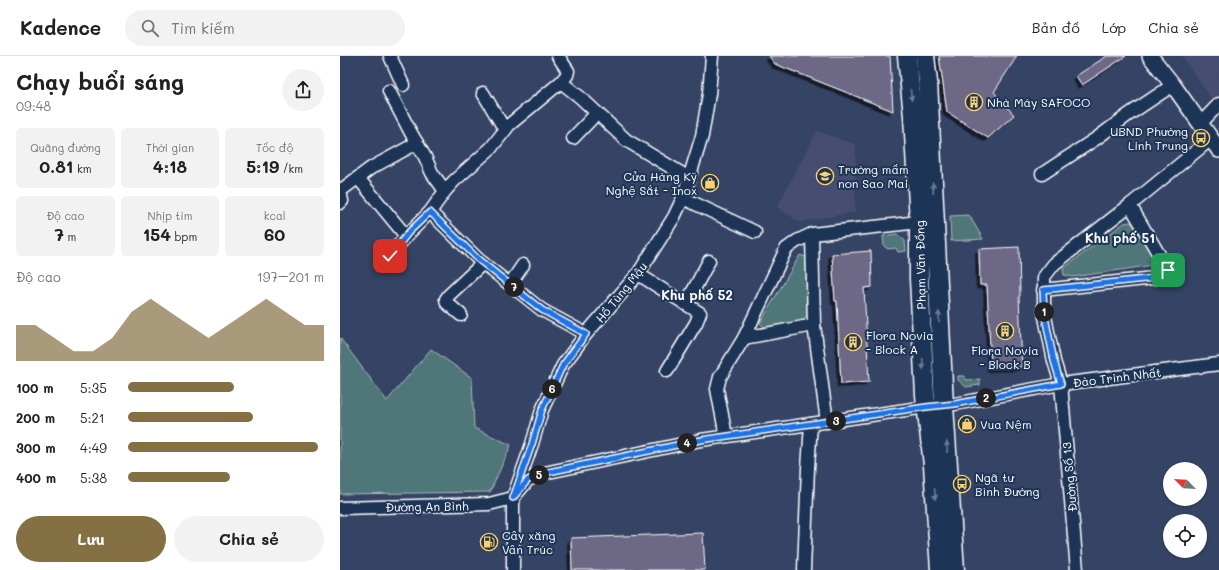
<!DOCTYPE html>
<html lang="vi">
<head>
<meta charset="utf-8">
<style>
  body { margin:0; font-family:Mali,sans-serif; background:#f2f2f2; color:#202124; height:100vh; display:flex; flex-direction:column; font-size:15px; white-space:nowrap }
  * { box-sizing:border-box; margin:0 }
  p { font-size:13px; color:#757577 }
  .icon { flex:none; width:22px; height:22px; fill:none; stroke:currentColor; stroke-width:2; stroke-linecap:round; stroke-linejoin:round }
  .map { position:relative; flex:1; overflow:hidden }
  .details { display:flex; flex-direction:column; background:#fff; width:340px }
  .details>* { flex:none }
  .needle { width:26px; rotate:294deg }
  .controls { position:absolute; left:823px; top:406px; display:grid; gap:8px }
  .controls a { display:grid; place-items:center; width:44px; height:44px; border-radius:50%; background:#fff; box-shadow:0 1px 3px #0004; font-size:20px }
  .pin { position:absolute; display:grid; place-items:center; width:34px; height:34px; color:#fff; margin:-17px; border-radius:8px; box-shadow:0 2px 6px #0006 }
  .km { position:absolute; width:20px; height:20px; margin:-10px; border-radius:50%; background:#222; color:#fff; font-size:11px; line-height:20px; text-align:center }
  .round { display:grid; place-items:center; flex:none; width:42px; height:42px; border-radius:21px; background:#f2f2f2 }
  .summary { display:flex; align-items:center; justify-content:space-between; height:68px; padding:0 16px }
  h1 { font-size:22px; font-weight:800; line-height:30px }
  .metrics { display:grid; grid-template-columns:repeat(3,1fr); gap:6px; height:68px; padding:4px 16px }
  .metrics div { display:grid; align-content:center; border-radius:6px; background:#f2f2f2; text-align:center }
  .metrics b { font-size:17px; font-weight:800 }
  .metrics small { font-size:11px; font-weight:400 }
  .metrics p { font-size:11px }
  .chart { height:112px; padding:8px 16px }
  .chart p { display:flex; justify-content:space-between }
  .chart svg { width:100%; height:72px; margin-top:4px; fill:#847042; opacity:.7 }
  .button { display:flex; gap:8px; margin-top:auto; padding:8px 16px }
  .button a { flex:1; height:46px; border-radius:24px; background:#847042; color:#fff; font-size:16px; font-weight:800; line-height:46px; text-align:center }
  .button a+a { background:#f2f2f2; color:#202124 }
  ul { padding:0 16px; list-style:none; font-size:13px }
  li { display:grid; grid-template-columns:64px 48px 1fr; align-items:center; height:30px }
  li i { height:10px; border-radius:5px; background:#847042 }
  header { display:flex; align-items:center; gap:24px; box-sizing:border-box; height:56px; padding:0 20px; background:#fff; border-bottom:1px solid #e0e0e0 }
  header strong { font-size:19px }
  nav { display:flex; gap:22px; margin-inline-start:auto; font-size:14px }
  .search { width:280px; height:36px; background:#f2f2f2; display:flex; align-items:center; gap:10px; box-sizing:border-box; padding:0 14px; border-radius:22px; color:#757577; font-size:15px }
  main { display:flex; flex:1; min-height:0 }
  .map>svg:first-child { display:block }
</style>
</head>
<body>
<header>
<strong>Kadence</strong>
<div class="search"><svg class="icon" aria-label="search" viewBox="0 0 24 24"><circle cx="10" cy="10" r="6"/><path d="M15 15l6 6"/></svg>Tìm kiếm</div>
<nav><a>Bản đồ</a><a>Lớp</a><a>Chia sẻ</a></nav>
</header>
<main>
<section class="details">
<div class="summary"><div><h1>Chạy buổi sáng</h1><p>09:48</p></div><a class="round"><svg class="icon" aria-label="share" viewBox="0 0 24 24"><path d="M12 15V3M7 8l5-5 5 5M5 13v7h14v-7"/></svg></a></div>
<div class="metrics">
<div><p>Quãng đường</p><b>0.81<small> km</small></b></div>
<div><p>Thời gian</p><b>4:18</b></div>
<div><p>Tốc độ</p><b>5:19<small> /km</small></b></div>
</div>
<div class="metrics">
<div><p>Độ cao</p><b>7<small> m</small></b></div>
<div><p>Nhịp tim</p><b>154<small> bpm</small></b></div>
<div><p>kcal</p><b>60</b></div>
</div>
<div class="chart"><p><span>Độ cao</span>197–201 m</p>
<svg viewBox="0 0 160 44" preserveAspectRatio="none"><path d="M0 44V22L10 22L20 30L30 38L40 38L50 30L60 14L70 6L80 14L90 22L100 30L110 22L120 14L130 6L140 14L150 22L160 22V44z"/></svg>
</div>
<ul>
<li><b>100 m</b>5:35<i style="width:54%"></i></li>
<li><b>200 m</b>5:21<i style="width:64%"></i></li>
<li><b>300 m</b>4:49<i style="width:97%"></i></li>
<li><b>400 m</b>5:38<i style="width:52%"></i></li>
</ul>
<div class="button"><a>Lưu</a><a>Chia sẻ</a></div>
</section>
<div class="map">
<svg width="879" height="514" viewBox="0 0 879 514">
  <defs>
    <filter id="shadow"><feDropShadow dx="-3.5" dy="3.5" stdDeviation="0" flood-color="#0009"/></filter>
  </defs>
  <rect width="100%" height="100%" fill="#354465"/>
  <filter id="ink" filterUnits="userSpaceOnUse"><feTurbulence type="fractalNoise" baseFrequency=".025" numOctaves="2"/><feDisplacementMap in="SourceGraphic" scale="8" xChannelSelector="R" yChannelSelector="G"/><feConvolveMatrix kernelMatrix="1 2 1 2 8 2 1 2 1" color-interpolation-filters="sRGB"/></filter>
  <g filter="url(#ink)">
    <g fill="#464e6f">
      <path d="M 842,0 L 879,0 L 879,41 L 874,47 Z"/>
      <path d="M 477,75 L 516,89 L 515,156 L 460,166 L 437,151 Z"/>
    </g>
    <g fill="#507679" stroke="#a8babc">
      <path d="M 629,159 L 643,183 L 611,185 L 610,160 Z"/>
      <path d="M 790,166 L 796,170 L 816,202 L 813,209 L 733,221 L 724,219 L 723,215 L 724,212 L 784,167 Z"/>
      <path d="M 557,178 L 565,185 L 566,195 L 558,196 L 556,192 L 548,193 L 544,190 L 543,180 Z"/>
      <path d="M 460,199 L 466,201 L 467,259 L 462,266 L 426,273 L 420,267 Z"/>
      <path d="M 0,282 L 47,345 L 91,293 L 132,322 L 134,372 L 171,389 L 150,436 L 0,438 Z"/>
      <path d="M 618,320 L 625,320 L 625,323 L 628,324 L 640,323 L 640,329 L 626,331 L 618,324 Z"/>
    </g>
    <g fill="#6c6785" stroke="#fff" filter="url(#shadow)">
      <path d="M 429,0 L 550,0 L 553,55 L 435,8 Z"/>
      <path d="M 599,0 L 677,0 L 654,36 L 674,59 L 648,82 L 607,56 Z"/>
      <path d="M 767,0 L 786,0 L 742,29 L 736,20 Z"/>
      <path d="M 679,191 L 680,240 L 679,240 L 682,311 L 651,312 L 647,229 L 640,229 L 639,193 Z"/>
      <path d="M 531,195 L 532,231 L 524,232 L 529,326 L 501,328 L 497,245 L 495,245 L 492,198 Z"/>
      <path d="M 363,477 L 365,514 L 232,514 L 231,482 Z"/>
    </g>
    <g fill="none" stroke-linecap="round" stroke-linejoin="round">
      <defs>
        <g id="minor">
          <path d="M 50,0 L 63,29"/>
          <path d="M 221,26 L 241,42 L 286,84 L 349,122"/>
          <path d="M 49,35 L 71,77 L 85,101 L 92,117 L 105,135 L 90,156 L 139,204 L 202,254 L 246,278"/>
          <path d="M 143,37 L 165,74"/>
          <path d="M 860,68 L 879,48"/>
          <path d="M 233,82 L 257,57"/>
          <path d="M 702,118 L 757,82 L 788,59 L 833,29"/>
          <path d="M 18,122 L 66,180"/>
          <path d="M 0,133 L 0,135 L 31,112 L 77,87"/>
          <path d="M 0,135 L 2,145 L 0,147"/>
          <path d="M 105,135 L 114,125 L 151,92 L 169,69 L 221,26 L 227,19 L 228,15 L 218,0"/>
          <path d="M 343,142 L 415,176"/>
          <path d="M 472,178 L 474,269 L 487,366"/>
          <path d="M 43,207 L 69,177 L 90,156"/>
          <path d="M 298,218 L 360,257 L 356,267 L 327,315"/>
          <path d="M 170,228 L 183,209"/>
          <path d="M 703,234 L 824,221 L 828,214 L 790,149"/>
          <path d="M 346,248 L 369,205"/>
          <path d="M 121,259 L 107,247 L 106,243 L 109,239 L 143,207"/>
          <path d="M 404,282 L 474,269"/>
          <path d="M 386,380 L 377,333 L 380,321 L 404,282 L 446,193 L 457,185 L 472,178 L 579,166"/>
          <path d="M 173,442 L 188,424 L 204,417 L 361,384 L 586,351 L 615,348 L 721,328 L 879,308"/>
          <path d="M 0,452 L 149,448 L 173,442"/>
          <path d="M 173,514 L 173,442 L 192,388 L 202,354 L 223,309 L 246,278 L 298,218 L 334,161 L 343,142 L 362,80 L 369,38 L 372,0"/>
          <path d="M 464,514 L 468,412 L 471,368"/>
          <path d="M 737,514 L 721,328 L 714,305 L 704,256 L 704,221 L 714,208 L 790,149 L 871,83"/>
        </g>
        <path id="major" d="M 810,0 L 833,29 L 879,94"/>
        <g id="highway">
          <path d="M 567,0 L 573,60 L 579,166 L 579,223 L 585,339 L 593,409 L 600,514"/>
          <path d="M 585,0 L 588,26 L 604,350 L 615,514"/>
        </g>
      </defs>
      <use href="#minor" stroke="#fff" stroke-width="15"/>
      <use href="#major" stroke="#fff" stroke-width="18"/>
      <use href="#highway" stroke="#fff" stroke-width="21"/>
      <use href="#minor" stroke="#1d3557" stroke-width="12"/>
      <use href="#major" stroke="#1d3557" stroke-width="15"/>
      <use href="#highway" stroke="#1d3557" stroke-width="18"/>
    </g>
    <defs><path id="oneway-solid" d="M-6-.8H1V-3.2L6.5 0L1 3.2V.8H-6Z"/></defs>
    <g fill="#6c7c92">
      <use href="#oneway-solid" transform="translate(571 39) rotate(84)"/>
      <use href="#oneway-solid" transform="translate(593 132) rotate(-93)"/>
      <use href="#oneway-solid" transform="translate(599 261) rotate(-93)"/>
      <use href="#oneway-solid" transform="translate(583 308) rotate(87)"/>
      <use href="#oneway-solid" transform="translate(607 391) rotate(-93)"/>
      <use href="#oneway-solid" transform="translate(595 438) rotate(86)"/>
    </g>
  </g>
  <g fill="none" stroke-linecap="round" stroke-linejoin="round" filter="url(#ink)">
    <defs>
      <path id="route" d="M 50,200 L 69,176 L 90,156 L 139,204 L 202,254 L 246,278 L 223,309 L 202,354 L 192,388 L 173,442 L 188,424 L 204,417 L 361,384 L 586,351 L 615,348 L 721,328 L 714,305 L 704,256 L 703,234 L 824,221 L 828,214"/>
    </defs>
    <use href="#route" stroke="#fff" stroke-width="8"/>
    <use href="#route" stroke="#1a73e8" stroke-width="5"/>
  </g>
  <defs>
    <symbol id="building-ring" viewBox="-11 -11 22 22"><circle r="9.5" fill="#1d3557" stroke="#ffd166" stroke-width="1.5"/><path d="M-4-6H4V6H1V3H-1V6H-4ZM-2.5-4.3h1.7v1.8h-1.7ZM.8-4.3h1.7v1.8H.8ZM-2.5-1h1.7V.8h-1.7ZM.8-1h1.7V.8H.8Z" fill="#ffd166"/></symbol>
    <symbol id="bus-ring" viewBox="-11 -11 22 22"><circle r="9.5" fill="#1d3557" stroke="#ffd166" stroke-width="1.5"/><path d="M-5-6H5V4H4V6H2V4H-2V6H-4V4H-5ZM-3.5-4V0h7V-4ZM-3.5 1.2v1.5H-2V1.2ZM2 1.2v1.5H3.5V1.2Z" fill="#ffd166"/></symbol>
    <symbol id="school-ring" viewBox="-11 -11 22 22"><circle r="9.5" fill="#1d3557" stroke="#ffd166" stroke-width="1.5"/><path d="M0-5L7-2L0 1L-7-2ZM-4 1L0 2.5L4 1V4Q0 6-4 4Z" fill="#ffd166"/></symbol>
    <symbol id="shop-ring" viewBox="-11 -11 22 22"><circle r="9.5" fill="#1d3557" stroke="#ffd166" stroke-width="1.5"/><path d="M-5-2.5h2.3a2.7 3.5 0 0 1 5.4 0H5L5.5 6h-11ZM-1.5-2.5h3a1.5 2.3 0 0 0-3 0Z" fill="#ffd166"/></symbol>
    <symbol id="fuel-ring" viewBox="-11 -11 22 22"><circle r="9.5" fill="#1d3557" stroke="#ffd166" stroke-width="1.5"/><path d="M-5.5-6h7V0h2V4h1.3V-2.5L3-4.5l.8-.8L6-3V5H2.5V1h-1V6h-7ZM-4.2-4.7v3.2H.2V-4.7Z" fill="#ffd166"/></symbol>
  </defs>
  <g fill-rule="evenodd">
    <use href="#building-ring" x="624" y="36" width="20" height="20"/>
    <use href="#bus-ring" x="851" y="72" width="20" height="20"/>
    <use href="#school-ring" x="475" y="110" width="20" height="20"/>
    <use href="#shop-ring" x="360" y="117" width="20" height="20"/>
    <use href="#building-ring" x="655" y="265" width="20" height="20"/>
    <use href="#building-ring" x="503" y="276" width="20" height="20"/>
    <use href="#shop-ring" x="617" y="358" width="20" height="20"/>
    <use href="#bus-ring" x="612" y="418" width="20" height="20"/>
    <use href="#fuel-ring" x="139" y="476" width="20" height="20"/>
  </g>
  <g text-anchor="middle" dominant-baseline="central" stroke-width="4" stroke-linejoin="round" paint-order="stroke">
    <g font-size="12" fill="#fff" stroke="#1d3557" text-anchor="start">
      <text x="647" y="46">Nhà Máy SAFOCO</text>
      <text x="848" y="75" text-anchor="end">UBND Phường<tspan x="848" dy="14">Linh Trung</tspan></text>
      <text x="498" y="113">Trường mầm<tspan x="498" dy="14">non Sao Mai</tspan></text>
      <text x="357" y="120" text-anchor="end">Cửa Hàng Kỹ<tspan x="357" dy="14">Nghệ Sắt - Inox</tspan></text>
      <text x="526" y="279">Flora Novia<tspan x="526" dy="14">- Block A</tspan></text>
      <text x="665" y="294" text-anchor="middle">Flora Novia<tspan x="665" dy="14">- Block B</tspan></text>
      <text x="640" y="368">Vua Nệm</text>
      <text x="635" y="421">Ngã tư<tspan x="635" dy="14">Bình Đường</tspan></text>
      <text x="162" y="479">Cây xăng<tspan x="162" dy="14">Vân Trúc</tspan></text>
    </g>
    <g font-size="12" fill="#fff" stroke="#1d3557">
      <text transform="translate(580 209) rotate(-91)">Phạm Văn Đồng</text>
      <text transform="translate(281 236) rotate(-51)">Hồ Tùng Mậu</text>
      <text transform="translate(777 321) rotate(-7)">Đào Trinh Nhất</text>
      <text transform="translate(729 421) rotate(-95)">Đường Số 13</text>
      <text transform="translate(87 450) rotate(-1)">Đường An Bình</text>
    </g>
    <g font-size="13" font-weight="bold" fill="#fff" stroke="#1d3557">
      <text x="780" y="181">Khu phố 51</text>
      <text x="357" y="238">Khu phố 52</text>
    </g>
  </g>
</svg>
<div class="controls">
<a><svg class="needle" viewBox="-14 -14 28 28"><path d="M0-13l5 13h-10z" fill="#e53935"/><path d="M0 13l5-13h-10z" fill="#757577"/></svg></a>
<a><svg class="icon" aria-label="locate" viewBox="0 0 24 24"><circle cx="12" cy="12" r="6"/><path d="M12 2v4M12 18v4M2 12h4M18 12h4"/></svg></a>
</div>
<div class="pin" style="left:828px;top:214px;background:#1e9e55"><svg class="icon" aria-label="arrive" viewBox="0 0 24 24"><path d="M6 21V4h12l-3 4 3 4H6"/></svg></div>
<div class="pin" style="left:50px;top:200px;background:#d93025"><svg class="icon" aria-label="check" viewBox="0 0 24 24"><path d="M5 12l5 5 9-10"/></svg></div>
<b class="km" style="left:704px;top:256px">1</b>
<b class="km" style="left:646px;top:342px">2</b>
<b class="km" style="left:496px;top:365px">3</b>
<b class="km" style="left:347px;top:387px">4</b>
<b class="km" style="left:199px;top:419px">5</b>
<b class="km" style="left:212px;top:333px">6</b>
<b class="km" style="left:174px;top:231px">7</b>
</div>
</main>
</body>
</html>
